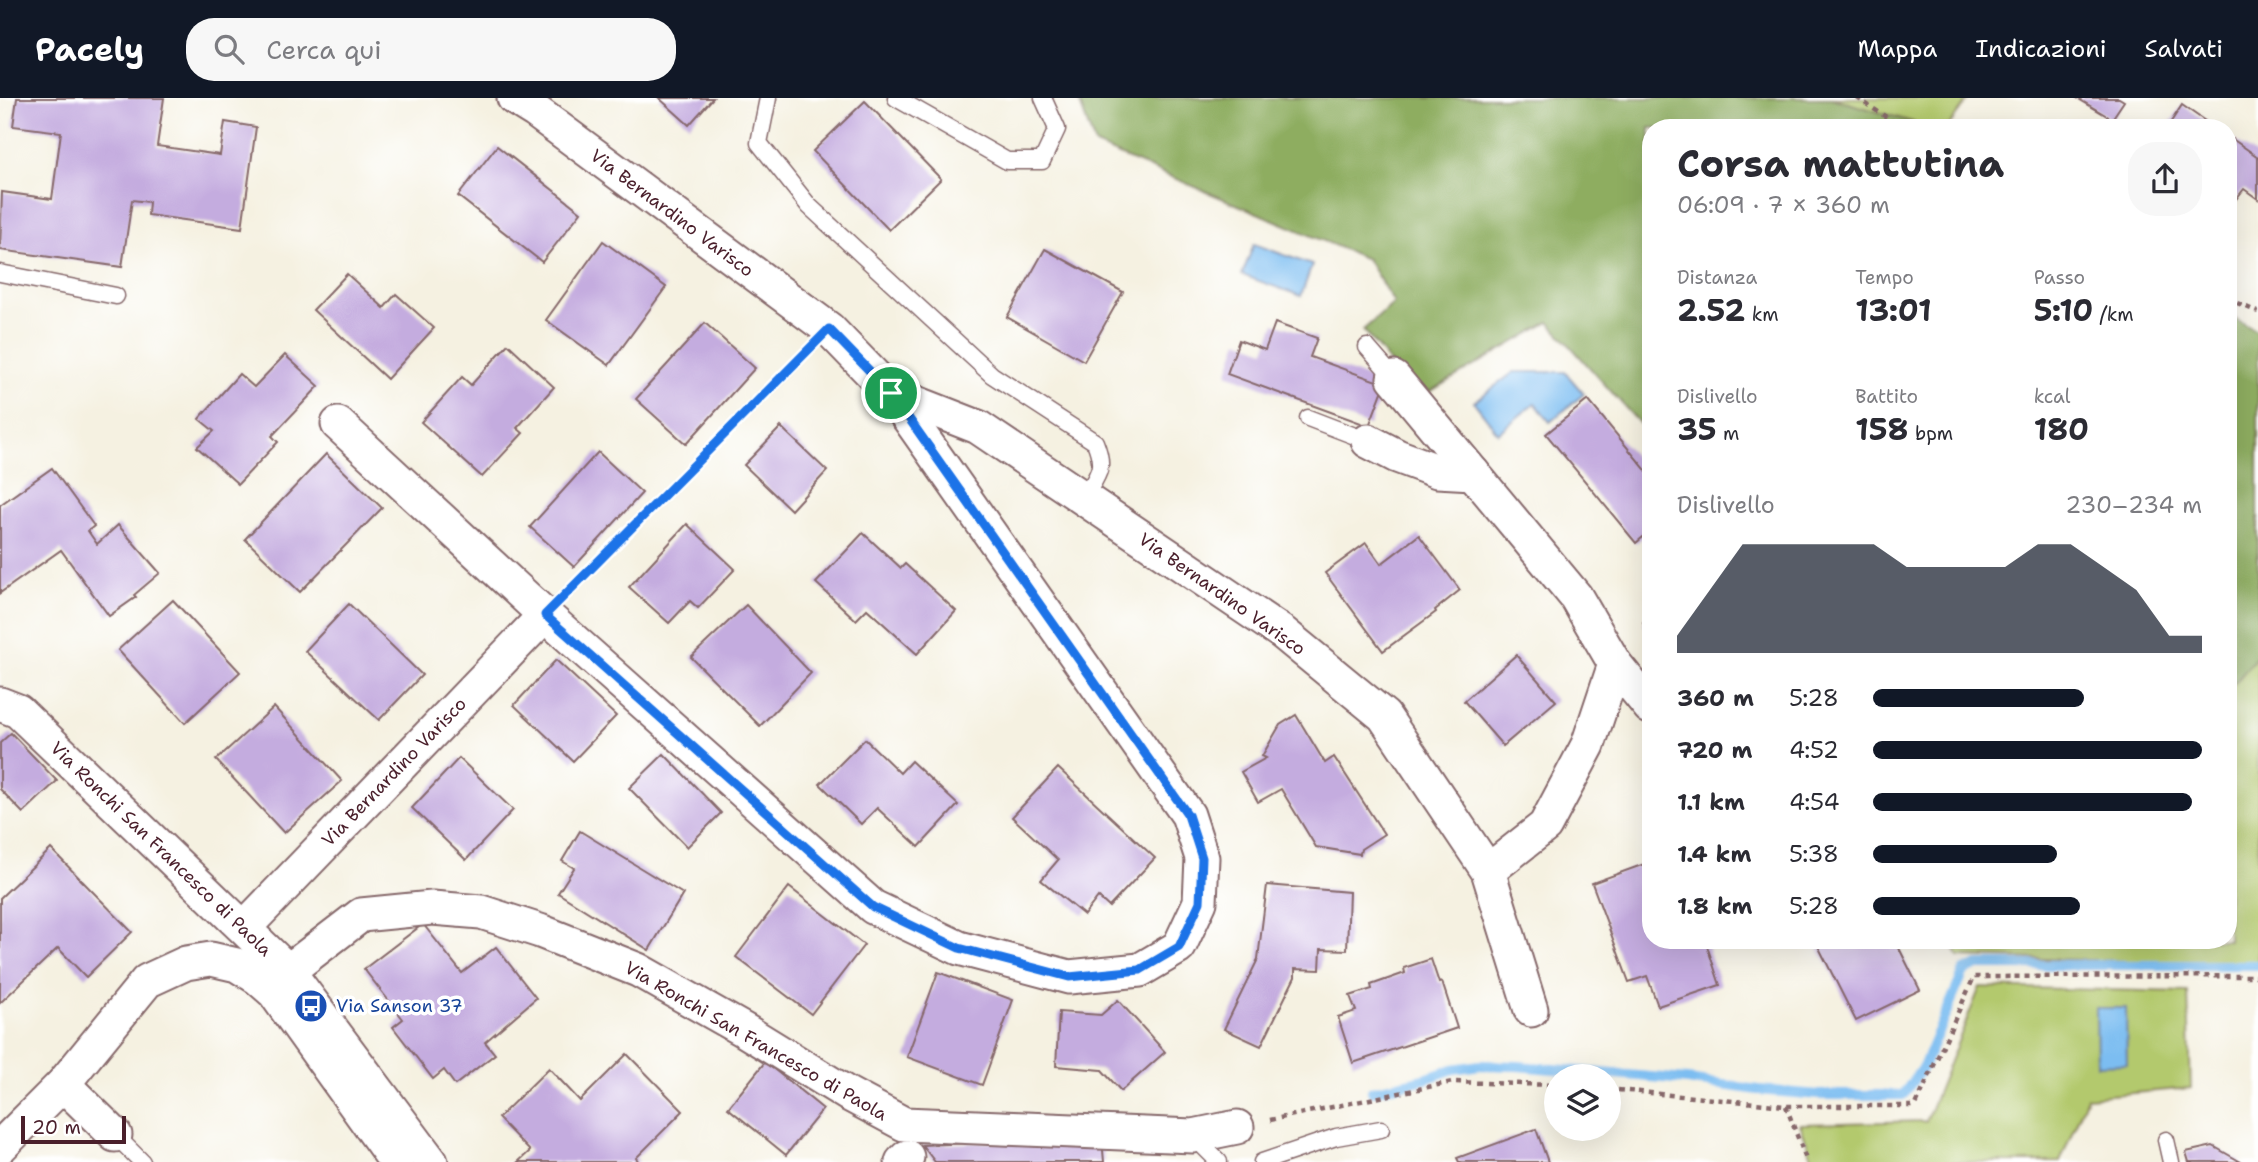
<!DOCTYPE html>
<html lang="it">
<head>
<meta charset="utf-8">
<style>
  body { margin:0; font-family:"Shantell Sans",sans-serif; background:#f7f7f7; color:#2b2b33; height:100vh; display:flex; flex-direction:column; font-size:26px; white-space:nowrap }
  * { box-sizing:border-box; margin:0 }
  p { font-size:23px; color:#7c7c81 }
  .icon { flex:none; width:38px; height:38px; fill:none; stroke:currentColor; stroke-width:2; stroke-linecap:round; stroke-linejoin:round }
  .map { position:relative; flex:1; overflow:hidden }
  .panel { position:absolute; left:1642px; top:21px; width:595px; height:830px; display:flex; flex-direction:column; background:#fff; border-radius:28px; box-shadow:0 7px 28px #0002 }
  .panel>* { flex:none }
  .fabs { position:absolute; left:1544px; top:966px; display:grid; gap:14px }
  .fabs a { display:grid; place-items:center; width:77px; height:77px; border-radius:50%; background:#fff; box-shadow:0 7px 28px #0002; font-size:35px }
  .scale { position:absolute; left:21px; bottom:18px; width:105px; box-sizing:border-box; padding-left:7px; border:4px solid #4a1f2b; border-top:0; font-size:19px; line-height:24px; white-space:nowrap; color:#4a1f2b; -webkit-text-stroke:5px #fff; paint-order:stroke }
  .pin { position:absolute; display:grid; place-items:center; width:60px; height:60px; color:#fff; margin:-30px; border:4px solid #fff; border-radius:50%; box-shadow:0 2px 7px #0007 }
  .round { display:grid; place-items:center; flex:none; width:74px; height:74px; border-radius:28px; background:#f7f7f7 }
  .summary { display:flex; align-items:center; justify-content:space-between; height:119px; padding:0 35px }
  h1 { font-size:38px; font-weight:700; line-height:52px }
  .figures { display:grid; grid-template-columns:repeat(3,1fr); gap:10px; height:119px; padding:7px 35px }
  .figures div { display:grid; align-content:center }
  .figures b { font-size:30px; font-weight:700 }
  .figures small { font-size:19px; font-weight:400 }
  .figures p { font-size:19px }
  .chart { height:196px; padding:14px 35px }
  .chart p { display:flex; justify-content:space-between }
  .chart svg { width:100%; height:126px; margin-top:7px; fill:#111827; opacity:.7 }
  ul { padding:0 35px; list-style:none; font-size:23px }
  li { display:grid; grid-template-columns:112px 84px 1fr; align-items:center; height:52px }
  li i { height:18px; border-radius:9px; background:#111827 }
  header { display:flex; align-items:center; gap:42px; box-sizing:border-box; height:98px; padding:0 35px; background:#111827; color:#fff }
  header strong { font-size:33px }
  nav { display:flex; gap:38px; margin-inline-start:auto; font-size:24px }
  .search { width:490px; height:63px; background:#f7f7f7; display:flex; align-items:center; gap:18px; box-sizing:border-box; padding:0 24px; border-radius:28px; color:#7c7c81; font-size:26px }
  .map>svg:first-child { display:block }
</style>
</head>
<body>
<header>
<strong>Pacely</strong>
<div class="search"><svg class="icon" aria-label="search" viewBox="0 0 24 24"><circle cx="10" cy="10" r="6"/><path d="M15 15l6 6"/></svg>Cerca qui</div>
<nav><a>Mappa</a><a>Indicazioni</a><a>Salvati</a></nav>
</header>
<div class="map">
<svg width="2258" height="1064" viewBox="0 0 2258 1064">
  <rect width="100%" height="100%" fill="#fff"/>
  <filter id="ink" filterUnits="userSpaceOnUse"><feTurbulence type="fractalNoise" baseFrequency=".0143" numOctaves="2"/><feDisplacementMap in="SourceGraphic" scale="14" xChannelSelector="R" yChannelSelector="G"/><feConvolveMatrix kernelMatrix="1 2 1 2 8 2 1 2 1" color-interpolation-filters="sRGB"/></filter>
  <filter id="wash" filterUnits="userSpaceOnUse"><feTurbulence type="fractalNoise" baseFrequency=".00686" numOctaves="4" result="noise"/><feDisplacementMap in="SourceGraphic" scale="28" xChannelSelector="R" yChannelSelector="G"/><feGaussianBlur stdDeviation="1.57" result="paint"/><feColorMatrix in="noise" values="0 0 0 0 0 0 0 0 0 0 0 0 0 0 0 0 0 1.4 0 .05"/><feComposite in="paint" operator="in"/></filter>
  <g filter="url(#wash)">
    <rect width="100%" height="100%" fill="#f5f1e1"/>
    <g fill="#b3c96d" stroke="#7e744c" stroke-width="2">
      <path d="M 1831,0 L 1969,0 L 1947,30 L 1932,30 Z"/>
      <path d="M 2258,557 L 2258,866 L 1958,859 L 1951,842 L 2228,842 L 2228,579 L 2235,584 Z"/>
      <path d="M 1980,889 L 2188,894 L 2191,990 L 2087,999 L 2060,1064 L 1814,1064 L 1800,1026 L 1926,1023 Z"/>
    </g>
    <g fill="#8ead60" stroke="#6c6646" stroke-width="2">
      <path d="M 1078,0 L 1831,0 L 1932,30 L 1650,30 L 1650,318 L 1640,326 L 1549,224 L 1419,300 L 1363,232 L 1394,205 L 1367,161 L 1095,47 Z"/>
      <path d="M 2228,216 L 2258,234 L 2258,557 L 2235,585 L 2228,579 Z"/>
    </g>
    <g fill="#7bbdf1" stroke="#626e8e" stroke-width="2">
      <path d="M 1254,146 L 1312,167 L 1301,198 L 1242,177 Z"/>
      <path d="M 1514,274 L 1565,274 L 1584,296 L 1550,324 L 1535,305 L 1498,335 L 1474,304 Z"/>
      <path d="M 2096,910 L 2126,910 L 2127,966 L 2097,967 Z"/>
    </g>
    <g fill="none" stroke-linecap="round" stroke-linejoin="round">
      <path stroke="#7bbdf1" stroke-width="10" d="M 1372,993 L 1425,981 L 1453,971 L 1480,967 L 1517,968 L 1687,982 L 1758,992 L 1819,997 L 1903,997 L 1924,967 L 1964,873 L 1978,867 L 2258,867"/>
    </g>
    <g id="blocks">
      <g fill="#c4acdf">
        <path d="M 17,0 L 164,0 L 157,48 L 220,57 L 225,24 L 256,29 L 242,130 L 148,117 L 149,104 L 132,102 L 122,169 L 0,152 L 2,94 L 52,101 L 61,34 L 13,28 Z"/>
        <path d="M 659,0 L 713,0 L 689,27 Z"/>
        <path d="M 2077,0 L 2119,0 L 2124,3 L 2112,21 Z"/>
        <path d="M 865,3 L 941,81 L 889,132 L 813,53 Z"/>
        <path d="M 2182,7 L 2215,30 L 2167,30 Z"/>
        <path d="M 2228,38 L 2258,59 L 2258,101 L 2244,91 L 2236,101 L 2228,95 Z"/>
        <path d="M 497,48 L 581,114 L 542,164 L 458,98 Z"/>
        <path d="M 603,143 L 666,189 L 609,267 L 546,222 Z"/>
        <path d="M 1045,151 L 1123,194 L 1084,263 L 1007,219 Z"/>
        <path d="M 347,176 L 384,210 L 396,196 L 434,230 L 387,281 L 313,212 Z"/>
        <path d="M 705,225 L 755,270 L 686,346 L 636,301 Z"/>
        <path d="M 1275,225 L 1317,240 L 1310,259 L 1385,286 L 1369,328 L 1227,276 L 1239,242 L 1265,252 Z"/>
        <path d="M 508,246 L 554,289 L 517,330 L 523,335 L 482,379 L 421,324 L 462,279 L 471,287 Z"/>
        <path d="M 285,257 L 319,288 L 272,338 L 278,344 L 238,386 L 197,349 L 214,333 L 199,321 L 239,276 L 254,289 Z"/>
        <path d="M 1588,302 L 1650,377 L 1650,433 L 1636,445 L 1546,336 Z"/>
        <path d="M 781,329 L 827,373 L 791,412 L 744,367 Z"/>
        <path d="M 598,354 L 642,395 L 574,469 L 530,429 Z"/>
        <path d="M 326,356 L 382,410 L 300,494 L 245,441 Z"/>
        <path d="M 52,370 L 94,428 L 88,433 L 97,446 L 118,427 L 160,475 L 134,497 L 136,499 L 109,518 L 61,452 L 0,495 L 0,407 Z"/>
        <path d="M 687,426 L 735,471 L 698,510 L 690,503 L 669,525 L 629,489 Z"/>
        <path d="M 863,435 L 901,470 L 905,466 L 956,513 L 917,556 L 867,511 L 856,522 L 816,485 Z"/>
        <path d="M 1419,437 L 1460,492 L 1435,512 L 1436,514 L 1383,553 L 1325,475 L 1366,445 L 1381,466 Z"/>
        <path d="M 173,502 L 240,574 L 185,625 L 118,552 Z"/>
        <path d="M 349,506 L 422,577 L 379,622 L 305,553 Z"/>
        <path d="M 746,507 L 811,575 L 760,628 L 691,559 Z"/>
        <path d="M 1650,521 L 1650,535 L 1643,525 Z"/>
        <path d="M 1516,557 L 1556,603 L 1503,648 L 1464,603 Z"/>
        <path d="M 556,562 L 616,618 L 573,663 L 514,607 Z"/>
        <path d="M 274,609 L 342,683 L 284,735 L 216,662 Z"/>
        <path d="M 1296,617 L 1325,665 L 1334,659 L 1384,736 L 1361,751 L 1360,756 L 1316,749 L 1281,691 L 1258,704 L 1241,674 L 1266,660 L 1262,658 L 1280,627 Z"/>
        <path d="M 11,635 L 57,683 L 23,715 L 0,691 L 0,645 Z"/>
        <path d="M 865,641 L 900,675 L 911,663 L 958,707 L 919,749 L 877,710 L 861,726 L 820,686 Z"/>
        <path d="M 664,656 L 721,715 L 687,749 L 629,690 Z"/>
        <path d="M 459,660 L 513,712 L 466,762 L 412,710 Z"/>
        <path d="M 1058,670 L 1155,760 L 1109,809 L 1098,799 L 1084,817 L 1041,782 L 1058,762 L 1012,719 Z"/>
        <path d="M 580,733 L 683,796 L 649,852 L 558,795 L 574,770 L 562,763 Z"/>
        <path d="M 51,751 L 132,834 L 86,879 L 58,850 L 0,905 L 0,800 Z"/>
        <path d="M 1650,764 L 1650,842 L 1705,842 L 1720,887 L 1658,908 L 1647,878 L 1629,884 L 1592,785 Z"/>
        <path d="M 1267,787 L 1349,794 L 1347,852 L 1321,851 L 1320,872 L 1295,871 L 1295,879 L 1261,948 L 1224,931 L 1258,861 Z"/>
        <path d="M 789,789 L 864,847 L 811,916 L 736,859 Z"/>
        <path d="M 423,826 L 462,875 L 496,849 L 536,900 L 485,944 L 495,956 L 455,987 L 444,972 L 433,981 L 393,929 L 403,921 L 364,871 Z"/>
        <path d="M 1815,842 L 1895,842 L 1920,892 L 1856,923 Z"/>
        <path d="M 1431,861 L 1439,885 L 1442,884 L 1457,930 L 1353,965 L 1338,919 L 1356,913 L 1350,898 L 1372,891 L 1371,887 L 1405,875 L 1404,870 Z"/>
        <path d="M 938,874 L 1013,902 L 982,987 L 907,959 Z"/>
        <path d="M 1118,902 L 1165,954 L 1121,993 L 1102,972 L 1056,968 L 1059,914 L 1101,917 Z"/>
        <path d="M 627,956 L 683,1013 L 636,1060 L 639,1064 L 518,1064 L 530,1053 L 498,1020 L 549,970 L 580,1003 Z"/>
        <path d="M 765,964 L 823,1011 L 786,1057 L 728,1010 Z"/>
        <path d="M 1536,1031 L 1548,1064 L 1459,1064 L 1457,1060 Z"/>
        <path d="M 1102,1040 L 1104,1064 L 935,1064 L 922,1047 Z"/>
        <path d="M 2213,1048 L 2241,1064 L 2189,1064 L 2186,1054 Z"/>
      </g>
    </g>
  </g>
  <g filter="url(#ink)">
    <use href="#blocks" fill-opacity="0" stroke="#86686b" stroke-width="2"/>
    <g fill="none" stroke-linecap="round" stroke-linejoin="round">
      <defs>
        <g id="lane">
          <path d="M 768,0 L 759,45 L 809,108 L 992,277 L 1095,344 C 1106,371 1098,376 1084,400"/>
          <path d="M 896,0 L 1007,63 L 1042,63 L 1057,31 L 1043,0"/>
          <path d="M 0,175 L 116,198"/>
          <path d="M 1367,249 L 1394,280"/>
          <path d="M 1308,320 L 1368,343"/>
          <path d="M 115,1037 L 142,1064"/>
          <path d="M 1193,1038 L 1219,1064"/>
          <path d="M 2166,1042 L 2171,1064"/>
          <path d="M 1262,1064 L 1336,1039 L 1381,1031"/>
        </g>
        <g id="street">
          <path d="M 1394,280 L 1576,499 L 1615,566 L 1650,609"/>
          <path d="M 891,295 L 978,329 L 1283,535 L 1384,618 L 1488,773 L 1531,912"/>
          <path d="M 338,326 L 545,517 L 873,809 L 959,850 L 1069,879 L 1140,872 L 1179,849 L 1200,804 L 1202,760 L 1188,717 L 891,295 L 829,231 L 535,13 L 514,0"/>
          <path d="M 1368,343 L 1397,358 L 1437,373 L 1473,375"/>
          <path d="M 0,606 L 18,613 L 288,873 L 361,817 L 432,810 L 481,814 L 540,833 L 638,872 L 744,932 L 848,996 L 904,1026 L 1193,1038 L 1237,1029"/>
          <path d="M 1488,773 L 1545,728 L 1588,647 L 1615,566"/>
          <path d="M 244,830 L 545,517"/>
          <path d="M 288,873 L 431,1064"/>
          <path d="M 63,986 L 115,1037"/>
          <path d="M 0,1049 L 63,986 L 147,883 L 186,865 L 211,861 L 237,867 L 258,880 L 274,894 L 396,1064"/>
          <path d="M 902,1064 L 907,1059"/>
        </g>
      </defs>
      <use href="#lane" stroke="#86686b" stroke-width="19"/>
      <use href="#street" stroke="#86686b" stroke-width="37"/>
      <g stroke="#86686b" stroke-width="4.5" stroke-dasharray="5 5" stroke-linecap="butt">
        <path d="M 1857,0 L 1903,30"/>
        <path d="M 2228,201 L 2258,214"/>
        <path d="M 568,494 L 806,254"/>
        <path d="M 1608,991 L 1786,1008 L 1912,1008 L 1916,1007 L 1974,879 L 2258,878"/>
        <path d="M 1786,1008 L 1807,1064"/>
        <path d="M 1270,1022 L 1452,984 L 1556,987"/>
      </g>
      <use href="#lane" stroke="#fff" stroke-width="16"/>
      <use href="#street" stroke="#fff" stroke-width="33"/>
    </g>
  </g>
  <g fill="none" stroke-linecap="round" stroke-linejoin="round" filter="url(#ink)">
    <defs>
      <path id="route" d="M 829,231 L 891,295 L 1188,717 L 1202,760 L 1200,804 L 1179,849 L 1140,872 L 1069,879 L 959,850 L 873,809 L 545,517 Z"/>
    </defs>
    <use href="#route" stroke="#fff" stroke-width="14"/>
    <use href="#route" stroke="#1a73e8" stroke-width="9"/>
  </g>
  <defs>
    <symbol id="bus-disc" viewBox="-11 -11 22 22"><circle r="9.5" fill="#1a4fb4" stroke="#fff"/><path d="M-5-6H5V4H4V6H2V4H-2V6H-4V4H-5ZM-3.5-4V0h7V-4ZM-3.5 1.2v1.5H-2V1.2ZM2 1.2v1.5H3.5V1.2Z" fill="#fff"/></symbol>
  </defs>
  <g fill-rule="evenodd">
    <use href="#bus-disc" x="292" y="889" width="38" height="38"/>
  </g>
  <g text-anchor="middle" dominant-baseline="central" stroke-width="7" stroke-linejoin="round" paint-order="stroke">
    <g font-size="18" fill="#4a1f2b" stroke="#fff">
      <text transform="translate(672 115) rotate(37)">Via Bernardino Varisco</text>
      <text transform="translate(1222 496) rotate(35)">Via Bernardino Varisco</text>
      <text transform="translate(394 674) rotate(-46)">Via Bernardino Varisco</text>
      <text transform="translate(161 751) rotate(44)">Via Ronchi San Francesco di Paola</text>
      <text transform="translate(756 943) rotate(30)">Via Ronchi San Francesco di Paola</text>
    </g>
    <g font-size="18" fill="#164399" stroke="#fff" text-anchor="start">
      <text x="336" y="908">Via Sanson 37</text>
    </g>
  </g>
</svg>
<div class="fabs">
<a><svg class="icon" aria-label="layers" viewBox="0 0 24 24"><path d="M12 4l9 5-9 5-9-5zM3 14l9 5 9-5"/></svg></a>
</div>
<div class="scale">20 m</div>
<div class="pin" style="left:891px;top:295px;background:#1e9e55"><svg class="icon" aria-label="arrive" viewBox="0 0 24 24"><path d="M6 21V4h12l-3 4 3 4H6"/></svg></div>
<section class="panel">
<div class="summary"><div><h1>Corsa mattutina</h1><p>06:09 · 7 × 360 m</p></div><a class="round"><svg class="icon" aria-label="share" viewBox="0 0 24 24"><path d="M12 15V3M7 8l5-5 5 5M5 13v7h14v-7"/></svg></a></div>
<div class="figures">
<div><p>Distanza</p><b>2.52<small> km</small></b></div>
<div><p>Tempo</p><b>13:01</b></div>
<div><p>Passo</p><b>5:10<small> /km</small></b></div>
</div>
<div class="figures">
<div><p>Dislivello</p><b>35<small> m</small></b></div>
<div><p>Battito</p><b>158<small> bpm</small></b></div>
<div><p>kcal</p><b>180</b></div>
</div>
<div class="chart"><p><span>Dislivello</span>230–234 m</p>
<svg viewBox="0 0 160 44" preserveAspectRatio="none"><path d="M0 44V38L10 22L20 6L30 6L40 6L50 6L60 6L70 14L80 14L90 14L100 14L110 6L120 6L130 14L140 22L150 38L160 38V44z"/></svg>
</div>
<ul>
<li><b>360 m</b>5:28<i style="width:64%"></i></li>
<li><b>720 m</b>4:52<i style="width:100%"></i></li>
<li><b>1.1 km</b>4:54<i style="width:97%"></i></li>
<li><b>1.4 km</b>5:38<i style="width:56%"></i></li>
<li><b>1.8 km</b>5:28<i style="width:63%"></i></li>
</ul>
</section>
</div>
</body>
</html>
